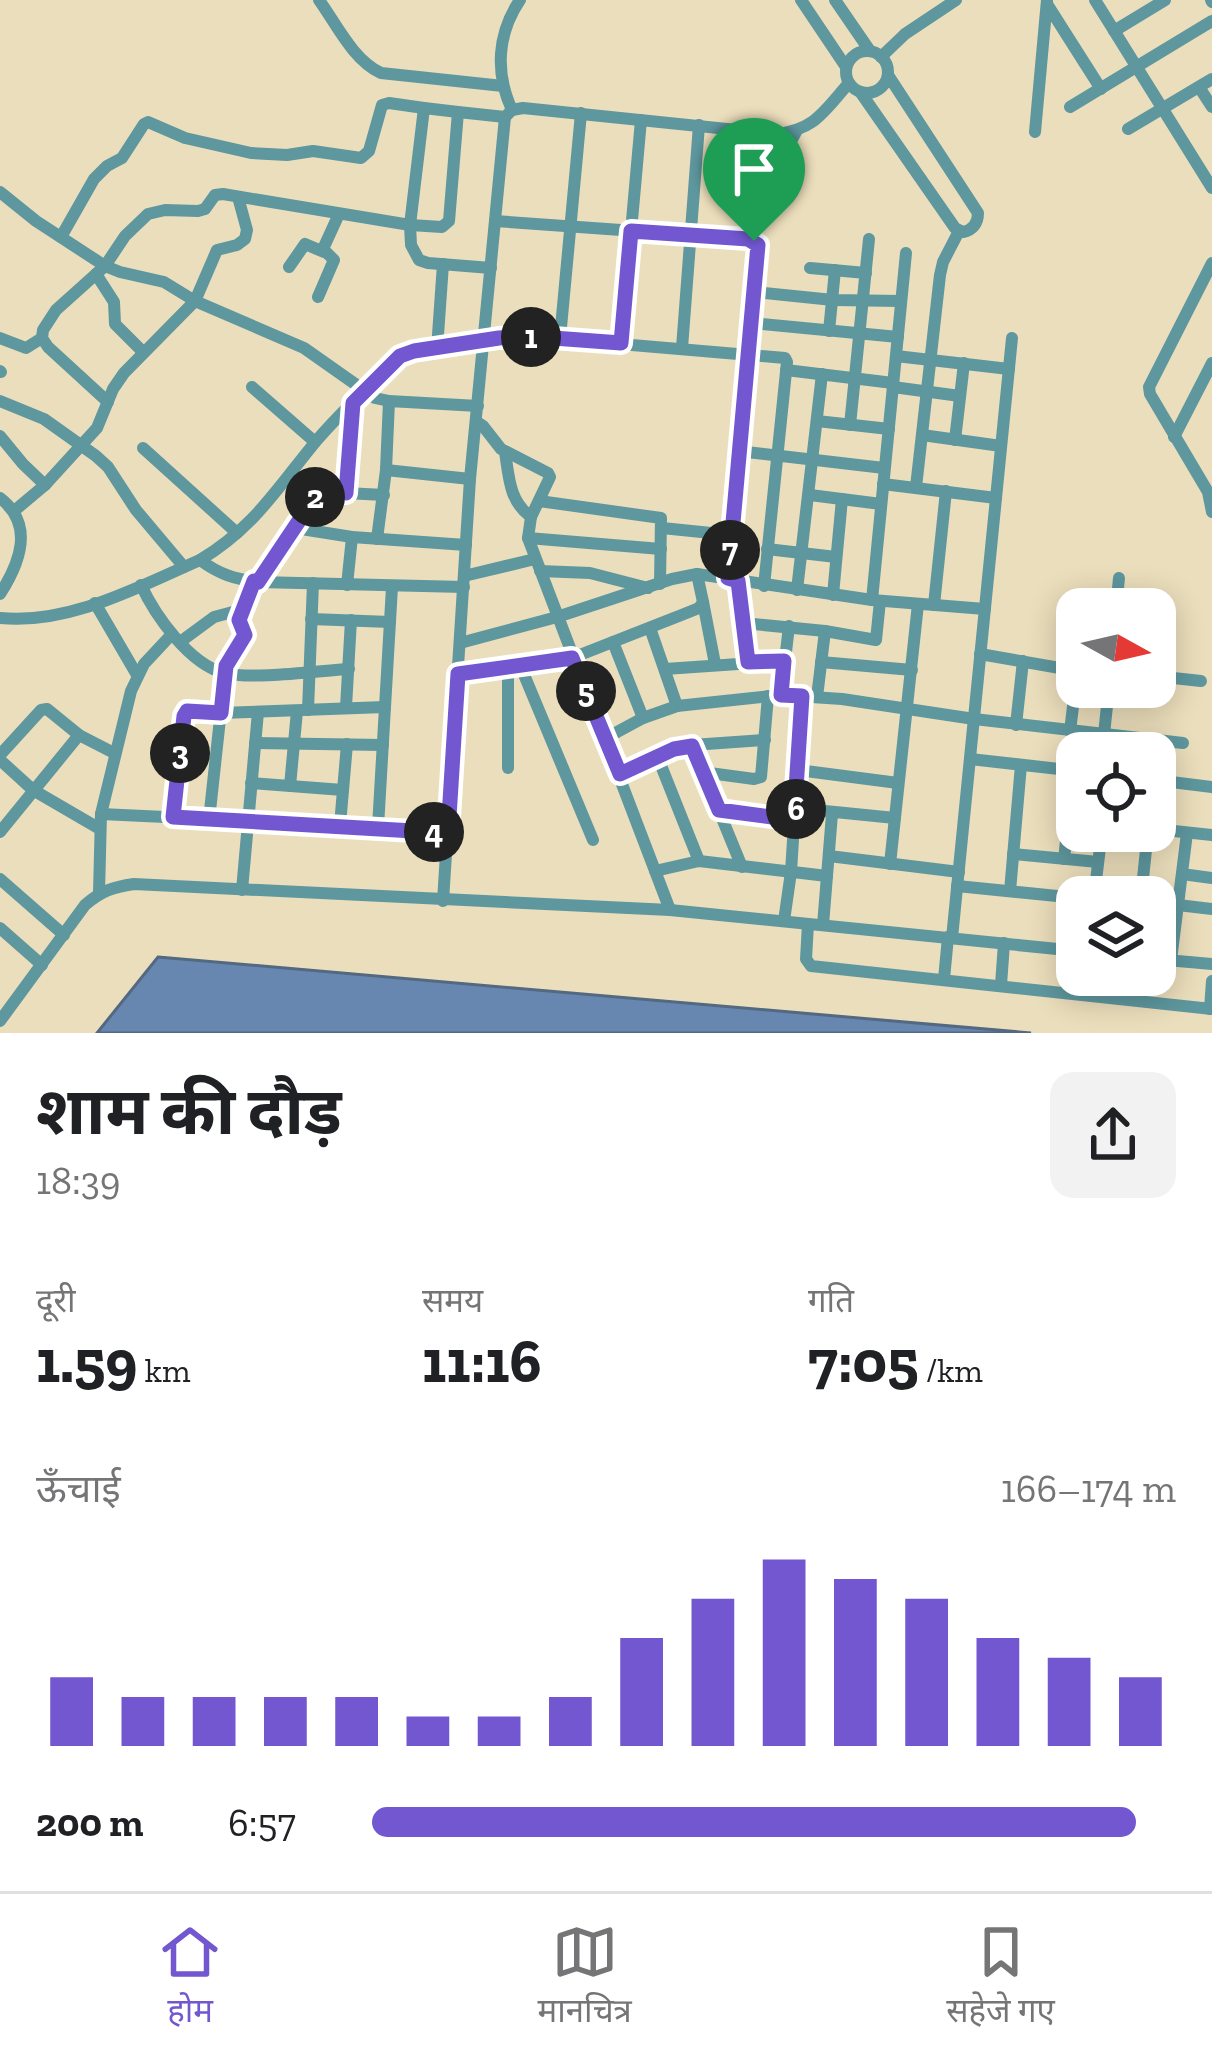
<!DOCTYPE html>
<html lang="hi">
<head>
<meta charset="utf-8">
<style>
  body { margin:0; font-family:"Zilla Slab","Noto Sans Devanagari",serif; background:#f2f2f2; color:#202124; height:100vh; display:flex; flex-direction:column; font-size:45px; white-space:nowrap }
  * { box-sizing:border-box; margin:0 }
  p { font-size:39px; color:#757577 }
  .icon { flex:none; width:66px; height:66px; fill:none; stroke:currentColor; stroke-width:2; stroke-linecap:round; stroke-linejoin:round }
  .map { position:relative; height:1033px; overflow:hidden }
  .drawer { display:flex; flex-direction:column; background:#fff; flex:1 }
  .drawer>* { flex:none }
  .needle { width:78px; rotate:98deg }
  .fabs { position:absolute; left:1056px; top:588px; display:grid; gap:24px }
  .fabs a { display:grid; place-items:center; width:120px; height:120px; border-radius:24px; background:#fff; box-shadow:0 6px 30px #0003; font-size:60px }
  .pin { position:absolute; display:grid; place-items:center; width:102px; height:102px; color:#fff; margin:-123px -51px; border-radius:50% 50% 50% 0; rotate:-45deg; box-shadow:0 0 12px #0007 }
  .pin .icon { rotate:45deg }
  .km { position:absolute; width:60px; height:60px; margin:-30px; border-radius:50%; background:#222; color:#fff; font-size:33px; line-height:60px; text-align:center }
  .round { display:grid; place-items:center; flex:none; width:126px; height:126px; border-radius:24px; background:#f2f2f2 }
  .overview { display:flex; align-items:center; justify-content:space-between; height:204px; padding:0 36px }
  h1 { font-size:66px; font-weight:700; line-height:90px }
  .metrics { display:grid; grid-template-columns:repeat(3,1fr); gap:18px; height:204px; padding:12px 36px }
  .metrics div { display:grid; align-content:center }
  .metrics b { font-size:60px; font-weight:700 }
  .metrics small { font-size:33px; font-weight:400 }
  .metrics p { font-size:33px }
  .chart { height:336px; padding:24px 36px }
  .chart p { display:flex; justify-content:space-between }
  .chart svg { width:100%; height:216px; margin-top:12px; stroke:#7257d0; stroke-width:6 }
  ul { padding:0 36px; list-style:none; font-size:39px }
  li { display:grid; grid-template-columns:192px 144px 1fr; align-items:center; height:90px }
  li i { height:30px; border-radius:15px; background:#7257d0 }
  .tab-bar { display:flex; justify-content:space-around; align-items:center; height:168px; border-top:3px solid #e0e0e0; background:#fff; font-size:33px; color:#757577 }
  .tab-bar a { display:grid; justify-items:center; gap:6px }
  .tab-bar .active { color:#7257d0 }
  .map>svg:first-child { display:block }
</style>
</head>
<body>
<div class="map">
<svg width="1212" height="1033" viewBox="0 0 1212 1033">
  <rect width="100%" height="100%" fill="#ebdebc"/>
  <path fill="#6787b1" stroke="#536881" stroke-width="3" d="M 158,957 L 1031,1033 L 97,1033 Z"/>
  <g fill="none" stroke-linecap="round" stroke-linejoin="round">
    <g stroke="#5e979e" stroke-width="12">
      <path d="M 319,0 C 337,25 353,60 381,73 L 503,86"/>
      <path d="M 801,0 L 846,67"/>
      <path d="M 835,0 L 870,51"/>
      <path d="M 1095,0 L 1212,188"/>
      <path d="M 1211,0 L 1212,2"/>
      <path d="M 1047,4 L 1101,89"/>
      <path d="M 1114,31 L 1165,0"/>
      <circle cx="867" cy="72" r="21"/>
      <path d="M 881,57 L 905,34 L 956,0"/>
      <path d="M 1199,87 L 1212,107"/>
      <path d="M 861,93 L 955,228 L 963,232 C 973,230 978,223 978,213 L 888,75"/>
      <path d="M 1070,107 L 1212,21"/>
      <path d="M 512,110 C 495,73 497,34 520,0"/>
      <path d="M 458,112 L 424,108 L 410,225 L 411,245 L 419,260 L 428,263 L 491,268"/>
      <path d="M 1128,129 L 1212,79"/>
      <path d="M 1035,132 L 1047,0"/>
      <path d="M 0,192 L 36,221 L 105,266 L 120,272 L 164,282 L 195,301 L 304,348 L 375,398 L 389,401"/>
      <path d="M 495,221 L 748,239 L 758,245 L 754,292"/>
      <path d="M 61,237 L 94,179 L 107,166 L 122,158 L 144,124 L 148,122 L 185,138 L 251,153 L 287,155 L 313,151 L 361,158 L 369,151 L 382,105 L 389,103 L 424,108"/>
      <path d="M 754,241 C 752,234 749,228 748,221 C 744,192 784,158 796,132"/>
      <path d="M 1212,263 L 1149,387 L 1150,394 L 1208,492 L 1212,512"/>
      <path d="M 289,267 L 305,244 L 324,252"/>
      <path d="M 810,268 L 866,273"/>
      <path d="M 96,274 L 114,302 L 115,324 L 143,352"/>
      <path d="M 318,297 L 334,260 L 323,249 L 339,214"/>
      <path d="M 752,323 L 898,337"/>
      <path d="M 829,331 L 835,270"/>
      <path d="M 0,338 L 26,348 L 42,338"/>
      <path d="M 560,338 L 581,113"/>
      <path d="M 621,343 L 641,120"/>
      <path d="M 682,348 L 699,125"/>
      <path d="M 437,349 L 443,264"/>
      <path d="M 896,356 L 1009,369"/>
      <path d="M 786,370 L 893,383"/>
      <path d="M 0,371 L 1,372"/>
      <path d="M 252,387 L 315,442"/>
      <path d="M 893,387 L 960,396"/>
      <path d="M 0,401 L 44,419 L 96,456 L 108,467 L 136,510 L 184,567"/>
      <path d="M 108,402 L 48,347 L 42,338 L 43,330 L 56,310 L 105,266 L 125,236 L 148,214 L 165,210 L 198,211 L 205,209 L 215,195 L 223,194 L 410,225 L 442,227 L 449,221 L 458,112 L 505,117 L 512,110 L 523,108 L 776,134 C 815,130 824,111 849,83"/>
      <path d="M 817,421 L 889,429"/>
      <path d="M 477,422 L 483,426 L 501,449 L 548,473 L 550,477 L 531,517 L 528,538 L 670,910"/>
      <path d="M 850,425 L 869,239"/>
      <path d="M 922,435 L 1001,446"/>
      <path d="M 0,436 L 23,464 L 45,485"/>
      <path d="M 1174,437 L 1212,363"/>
      <path d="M 955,440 L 964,363"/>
      <path d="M 143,448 L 237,533"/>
      <path d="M 738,451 L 884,468"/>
      <path d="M 505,452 C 509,477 509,501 531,517"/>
      <path d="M 386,470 L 470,479"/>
      <path d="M 286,480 L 346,493 L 384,495"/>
      <path d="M 883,484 L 996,498"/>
      <path d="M 916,487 L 940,275 L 943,262 L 959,231"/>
      <path d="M 346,493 L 353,404"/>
      <path d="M 810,495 L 881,504"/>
      <path d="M 0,498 C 35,525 20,563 0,594"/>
      <path d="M 539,501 L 661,518 L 660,584"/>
      <path d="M 14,511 L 45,485 L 97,428 L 113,389 L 124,373 L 195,301 L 217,250 L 237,245 L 245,239 L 247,230 L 238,197"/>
      <path d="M 295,528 L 352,537 L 466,545"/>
      <path d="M 662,528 L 731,535"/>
      <path d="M 528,538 L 661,549"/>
      <path d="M 377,539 L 386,470 L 389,401 L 478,406"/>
      <path d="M 767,549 L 836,557"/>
      <path d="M 200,560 C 219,574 234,579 258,582 L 464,587"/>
      <path d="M 540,571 L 590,573 L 648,588"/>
      <path d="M 464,576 L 535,559"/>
      <path d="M 728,578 L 754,292 L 833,300 L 901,301"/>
      <path d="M 738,581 L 748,662"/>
      <path d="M 258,582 L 321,488"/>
      <path d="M 141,585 C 155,615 189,664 224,673 C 252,680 317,671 349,669"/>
      <path d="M 347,585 L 352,537"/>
      <path d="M 797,590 L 822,374"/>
      <path d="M 833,595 L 842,499"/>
      <path d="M 872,600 L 906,253"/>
      <path d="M 703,602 L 715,664"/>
      <path d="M 95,603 L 137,675"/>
      <path d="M 934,605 L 946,491"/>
      <path d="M 1116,609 L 1119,578"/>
      <path d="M 0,618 C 69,625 138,587 200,560 C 254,528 278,487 317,440 C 339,414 365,391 388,365 C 409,349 431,351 456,347 C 480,342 502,337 526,336 L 785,358 L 787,362 L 764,586"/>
      <path d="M 311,619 L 390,622"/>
      <path d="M 743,623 L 825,631 L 876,640 L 880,601"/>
      <path d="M 650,628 L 677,706"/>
      <path d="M 180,642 L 214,617 L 244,609"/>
      <path d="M 613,642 L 643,718"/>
      <path d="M 460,643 L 557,617 L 672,579 L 697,574 L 872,600 L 985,609"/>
      <path d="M 980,654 L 1077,671"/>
      <path d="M 821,662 L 912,670"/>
      <path d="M 520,665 L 593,840"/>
      <path d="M 665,669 L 784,661"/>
      <path d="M 458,674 L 572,658 L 684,614 L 699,608 L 703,602 L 697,574"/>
      <path d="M 1155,676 L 1201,681"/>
      <path d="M 781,695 L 789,626"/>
      <path d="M 817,697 L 825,631"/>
      <path d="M 346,707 L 351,620"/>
      <path d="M 308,710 L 313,583"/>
      <path d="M 1016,725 L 1023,661"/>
      <path d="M 1070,731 L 1077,674"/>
      <path d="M 606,738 L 643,718 L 677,706 L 781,695 L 842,699 L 974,719 L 1183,743"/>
      <path d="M 255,743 L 383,745"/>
      <path d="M 692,745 L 742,867"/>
      <path d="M 1102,753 L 1109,687"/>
      <path d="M 0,755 L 41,710 L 47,709 L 79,735 L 114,753"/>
      <path d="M 658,758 L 699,861"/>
      <path d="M 970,759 L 1077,771"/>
      <path d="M 0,760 L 33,790 L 100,829"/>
      <path d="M 508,768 L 508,667"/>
      <path d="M 798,770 L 898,783"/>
      <path d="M 702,772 L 754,779 L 761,777 L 768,696"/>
      <path d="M 620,774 L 674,750 L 692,745 L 765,740"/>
      <path d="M 1155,780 L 1212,787"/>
      <path d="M 251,783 L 343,790"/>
      <path d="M 290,786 L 297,711"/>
      <path d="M 795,808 L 895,818"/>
      <path d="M 719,810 L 794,820"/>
      <path d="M 101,814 L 378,827 L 448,833"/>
      <path d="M 173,817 L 187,711 L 221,713 L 385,707"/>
      <path d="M 209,820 L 225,673 L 245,635 L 239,620 L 254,582"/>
      <path d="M 340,825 L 347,744"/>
      <path d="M 378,827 L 392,587"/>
      <path d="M 1155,829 L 1212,835"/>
      <path d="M 0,832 L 79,735"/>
      <path d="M 1013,854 L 1098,862"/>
      <path d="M 829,856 L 959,872"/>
      <path d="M 1064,859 L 1074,770"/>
      <path d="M 890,864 L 918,604"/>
      <path d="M 655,871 L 699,861 L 827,876"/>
      <path d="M 1182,874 L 1212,878"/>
      <path d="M 0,879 L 64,935"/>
      <path d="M 957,886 L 1077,898"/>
      <path d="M 242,890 L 258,712"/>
      <path d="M 1010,891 L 1021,765"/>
      <path d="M 99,893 L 101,814 L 131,691 L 144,664 L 172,634"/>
      <path d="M 1094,897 L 1102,831"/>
      <path d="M 1141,897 L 1148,831"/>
      <path d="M 443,901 L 470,479 L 505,117"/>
      <path d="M 1178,905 L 1212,909"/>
      <path d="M 784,921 L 791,872 L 802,696"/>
      <path d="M 808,924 L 806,959 L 811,966 L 1212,1009"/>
      <path d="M 823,925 L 832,814"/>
      <path d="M 0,928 L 42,965"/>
      <path d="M 952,938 L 1012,338"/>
      <path d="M 1155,959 L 1212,964"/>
      <path d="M 1171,960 L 1187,833"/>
      <path d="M 944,979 L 948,937"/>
      <path d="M 1001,985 L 1004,943"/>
      <path d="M 1210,1009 L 1212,981"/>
      <path d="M 0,1021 L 85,905 C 101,891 113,887 134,884 L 670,910 L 1077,951"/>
    </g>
  </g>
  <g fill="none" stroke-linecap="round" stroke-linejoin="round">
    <defs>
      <path id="route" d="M 631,231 L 748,239 L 758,245 L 728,578 L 738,581 L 748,662 L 784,661 L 781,695 L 802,696 L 794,820 L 719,810 L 692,746 L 674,749 L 620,774 L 572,658 L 458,674 L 448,833 L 173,817 L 184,716 L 187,711 L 221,713 L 226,666 L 245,635 L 239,620 L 254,581 L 258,582 L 321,488 L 346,493 L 353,403 L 400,356 L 414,351 L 499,338 L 526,336 L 621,343 Z"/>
    </defs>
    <use href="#route" stroke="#fff" stroke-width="24"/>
    <use href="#route" stroke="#7257d0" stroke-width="15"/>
  </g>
</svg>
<div class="fabs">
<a><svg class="needle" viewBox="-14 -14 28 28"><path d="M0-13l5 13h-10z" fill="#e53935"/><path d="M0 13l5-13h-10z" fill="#757577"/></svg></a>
<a><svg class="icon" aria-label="locate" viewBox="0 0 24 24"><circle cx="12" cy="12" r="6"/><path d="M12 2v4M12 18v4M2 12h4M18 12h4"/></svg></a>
<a><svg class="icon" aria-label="layers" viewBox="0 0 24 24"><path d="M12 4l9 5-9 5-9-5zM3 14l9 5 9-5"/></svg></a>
</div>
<div class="pin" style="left:754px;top:241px;background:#1e9e55"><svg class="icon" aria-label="arrive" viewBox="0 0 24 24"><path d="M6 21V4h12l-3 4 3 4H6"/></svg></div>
<b class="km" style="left:531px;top:337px">1</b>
<b class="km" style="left:315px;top:497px">2</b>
<b class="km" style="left:180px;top:753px">3</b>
<b class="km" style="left:434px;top:832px">4</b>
<b class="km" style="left:586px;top:691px">5</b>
<b class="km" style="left:796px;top:809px">6</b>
<b class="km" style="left:730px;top:550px">7</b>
</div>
<section class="drawer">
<div class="overview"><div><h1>शाम की दौड़</h1><p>18:39</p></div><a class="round"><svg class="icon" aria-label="share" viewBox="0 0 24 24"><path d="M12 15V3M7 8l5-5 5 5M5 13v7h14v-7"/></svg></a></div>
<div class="metrics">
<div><p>दूरी</p><b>1.59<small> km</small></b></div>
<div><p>समय</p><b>11:16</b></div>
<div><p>गति</p><b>7:05<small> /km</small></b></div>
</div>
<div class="chart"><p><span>ऊँचाई</span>166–174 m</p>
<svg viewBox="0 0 160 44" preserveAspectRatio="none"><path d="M5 44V30M15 44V34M25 44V34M35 44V34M45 44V34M55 44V38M65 44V38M75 44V34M85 44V22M95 44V14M105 44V6M115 44V10M125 44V14M135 44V22M145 44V26M155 44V30"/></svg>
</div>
<ul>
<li><b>200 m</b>6:57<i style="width:95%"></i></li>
</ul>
</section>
<nav class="tab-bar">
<a class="active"><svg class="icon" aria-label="home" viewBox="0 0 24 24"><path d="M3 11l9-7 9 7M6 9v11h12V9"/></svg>होम</a>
<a><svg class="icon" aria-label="map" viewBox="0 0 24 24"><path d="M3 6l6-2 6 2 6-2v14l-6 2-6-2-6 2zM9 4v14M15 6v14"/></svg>मानचित्र</a>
<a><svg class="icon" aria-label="saved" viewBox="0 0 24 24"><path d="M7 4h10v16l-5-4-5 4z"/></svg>सहेजे गए</a>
</nav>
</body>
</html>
